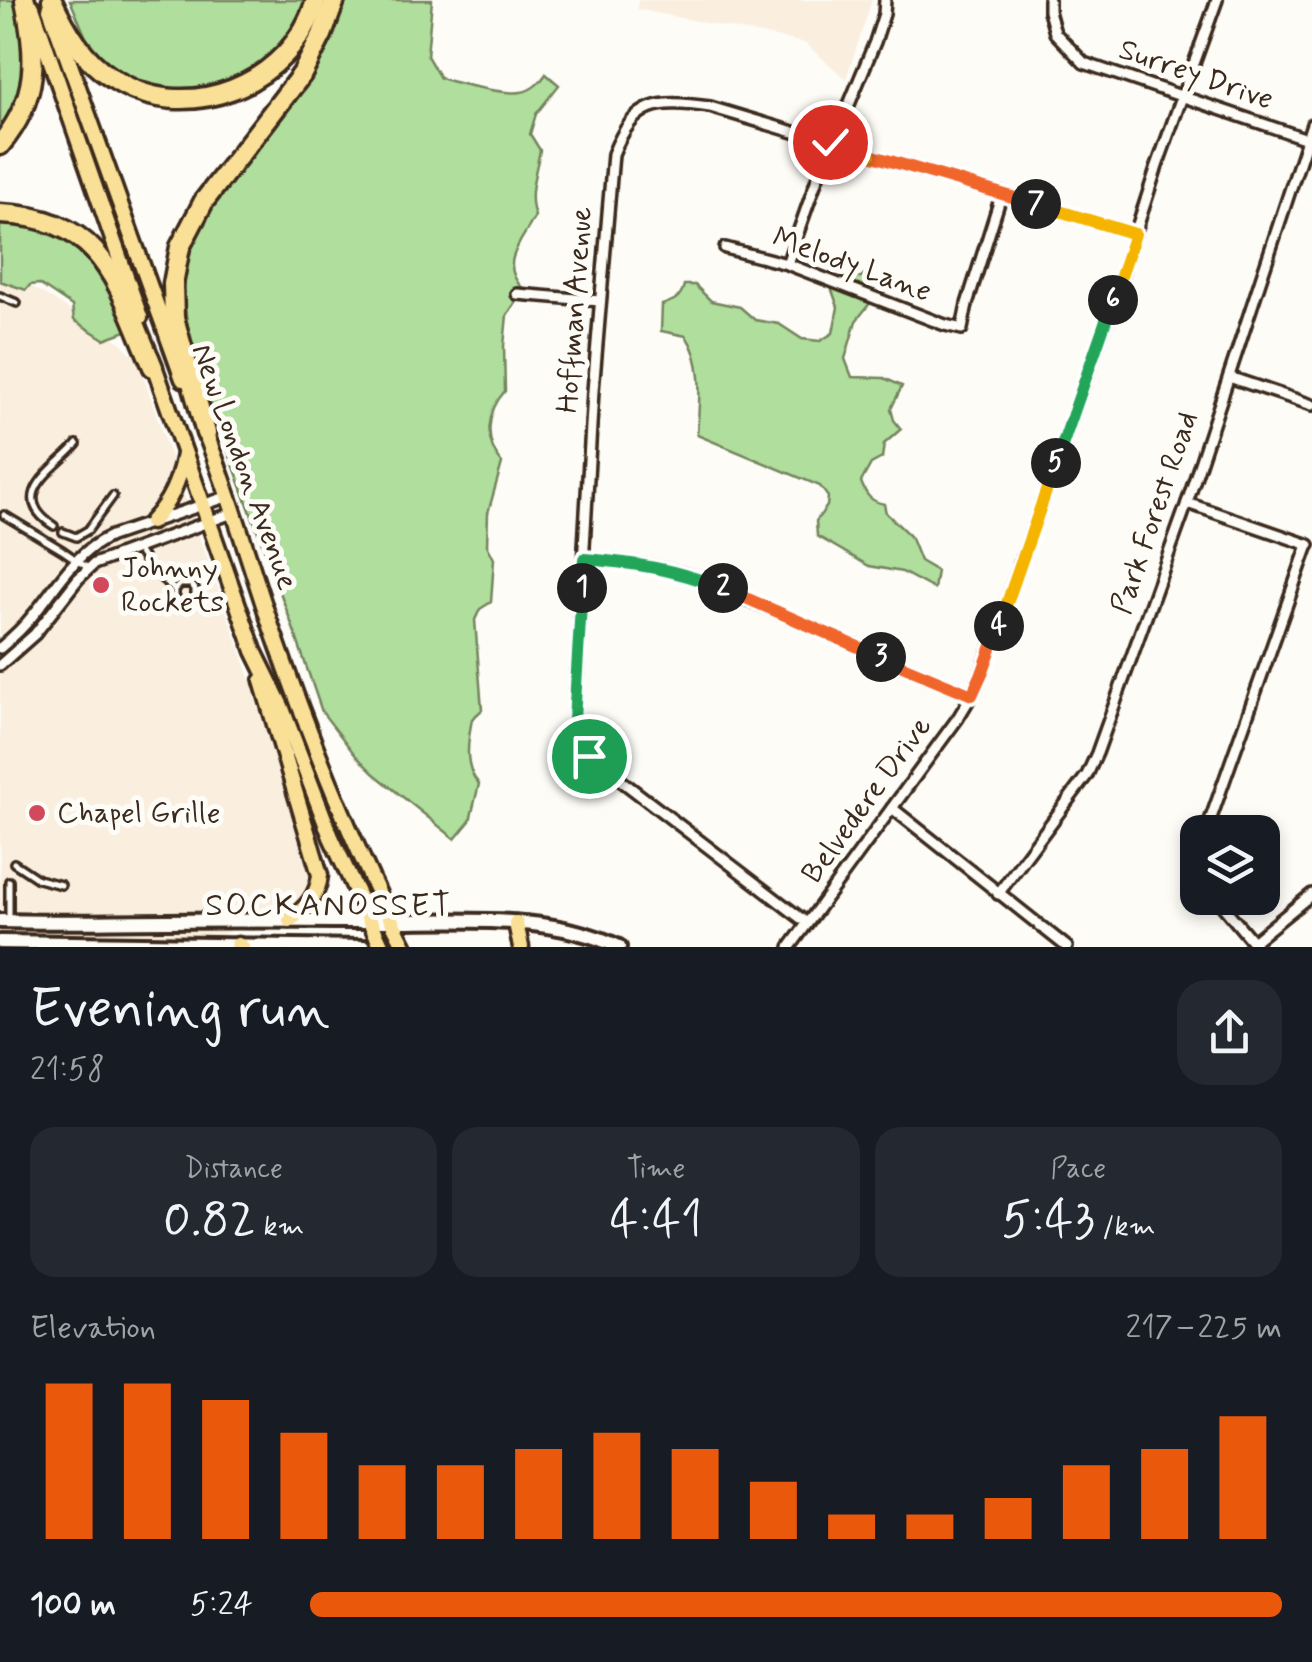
<!DOCTYPE html>
<html lang="en">
<head>
<meta charset="utf-8">
<style>
  body { margin:0; font-family:Mynerve,sans-serif; background:#242831; color:#f1f3f6; height:100vh; display:flex; flex-direction:column; font-size:38px; white-space:nowrap }
  * { box-sizing:border-box; margin:0 }
  p { font-size:32px; color:#9ea1a6 }
  .icon { flex:none; width:55px; height:55px; fill:none; stroke:currentColor; stroke-width:2; stroke-linecap:round; stroke-linejoin:round }
  .map { position:relative; height:947px; overflow:hidden }
  .drawer { display:flex; flex-direction:column; background:#171b24; flex:1 }
  .drawer>* { flex:none }
  .tools { position:absolute; left:1180px; top:815px; display:grid; gap:20px }
  .tools a { display:grid; place-items:center; width:100px; height:100px; border-radius:20px; background:#171b24; box-shadow:0 5px 15px #0003; font-size:50px }
  .pin { position:absolute; display:grid; place-items:center; width:85px; height:85px; color:#fff; margin:-42px; border:5px solid #fff; border-radius:50%; box-shadow:0 2px 10px #0007 }
  .km { position:absolute; width:50px; height:50px; margin:-25px; border-radius:50%; background:#222; color:#fff; font-size:28px; line-height:50px; text-align:center }
  .round { display:grid; place-items:center; flex:none; width:105px; height:105px; border-radius:30px; background:#242831 }
  .head { display:flex; align-items:center; justify-content:space-between; height:170px; padding:0 30px }
  h1 { font-size:55px; font-weight:600; line-height:75px }
  .metrics { display:grid; grid-template-columns:repeat(3,1fr); gap:15px; height:170px; padding:10px 30px }
  .metrics div { display:grid; align-content:center; border-radius:25px; background:#242831; text-align:center }
  .metrics b { font-size:50px; font-weight:600 }
  .metrics small { font-size:28px; font-weight:400 }
  .metrics p { font-size:28px }
  .chart { height:280px; padding:20px 30px }
  .chart p { display:flex; justify-content:space-between }
  .chart svg { width:100%; height:180px; margin-top:10px; stroke:#ea580c; stroke-width:6 }
  ul { padding:0 30px; list-style:none; font-size:32px }
  li { display:grid; grid-template-columns:160px 120px 1fr; align-items:center; height:75px }
  li i { height:25px; border-radius:12px; background:#ea580c }
  .map>svg:first-child { display:block }
</style>
</head>
<body>
<div class="map">
<svg width="1312" height="947" viewBox="0 0 1312 947">
  <rect width="100%" height="100%" fill="#fdfcf7"/>
  <filter id="ink" filterUnits="userSpaceOnUse"><feTurbulence type="fractalNoise" baseFrequency=".01" numOctaves="2"/><feDisplacementMap in="SourceGraphic" scale="20" xChannelSelector="R" yChannelSelector="G"/><feConvolveMatrix kernelMatrix="1 2 1 2 8 2 1 2 1" color-interpolation-filters="sRGB"/></filter>
  <g filter="url(#ink)">
    <g fill="#faeede">
      <path d="M 638,0 L 872,0 L 846,79 L 805,43 L 637,9 Z"/>
      <path d="M 0,281 L 31,286 L 119,341 L 138,360 L 167,447 L 276,750 L 322,869 L 300,912 L 261,925 L 231,930 L 215,940 L 0,947 Z"/>
    </g>
    <g fill="#afde9d" stroke="#75845e" stroke-width="2.5">
      <path d="M 0,0 L 13,0 L 26,42 L 26,84 L 0,139 Z"/>
      <path d="M 70,0 L 313,0 L 308,14 L 253,79 L 165,97 L 100,70 Z"/>
      <path d="M 345,0 L 432,0 L 427,56 L 440,78 C 456,83 505,95 521,92 C 531,91 541,82 546,74 L 559,85 L 536,114 L 530,134 L 540,150 C 536,173 527,194 535,216 C 522,242 497,263 524,290 L 507,315 L 504,346 L 505,391 C 487,411 483,441 502,463 L 488,513 L 487,545 L 494,559 L 491,602 L 480,609 L 475,620 L 482,710 L 472,719 C 468,740 463,767 479,784 L 470,821 L 455,839 L 373,773 L 356,756 L 322,712 L 291,622 L 194,358 L 183,300 L 187,260 L 203,219 L 294,103 L 317,69 Z"/>
      <path d="M 0,213 L 87,245 L 118,307 L 126,331 L 104,339 L 74,320 L 72,306 L 39,284 L 30,285 L 26,290 L 0,281 Z"/>
      <path d="M 867,272 L 865,278 L 874,298 L 856,321 L 845,359 L 852,377 L 884,378 L 902,386 L 891,409 L 894,420 L 901,429 L 884,444 L 882,458 L 871,464 L 861,482 C 866,495 870,501 884,504 L 886,513 L 910,536 L 920,561 L 937,571 L 934,589 L 902,572 L 869,566 L 817,536 L 816,521 L 827,506 L 828,497 L 820,486 L 697,435 C 699,403 705,363 686,336 L 661,331 L 662,305 C 674,301 681,298 684,285 L 695,285 L 711,301 L 740,307 L 755,320 L 779,324 L 802,339 L 820,341 L 833,333 L 838,307 L 828,279 L 861,277 Z"/>
    </g>
    <g fill="none" stroke-linecap="round" stroke-linejoin="round">
      <defs>
        <g id="lane">
          <path d="M 0,296 L 17,303"/>
          <path d="M 4,515 L 62,550 L 88,568"/>
          <path d="M 54,526 C 5,495 57,468 77,444"/>
          <path d="M 63,532 L 76,537 L 88,530 L 113,496"/>
          <path d="M 138,550 L 149,567 L 175,590 L 175,596 L 178,602 L 188,604 L 195,598 L 195,589 L 191,584 L 180,584 L 175,590"/>
          <path d="M 14,863 L 38,879 L 61,885"/>
          <path d="M 9,881 L 9,918"/>
        </g>
        <g id="street">
          <path d="M 1049,0 L 1049,11 L 1055,33 L 1084,63 L 1307,139"/>
          <path d="M 833,143 L 875,42 L 884,14 L 885,0"/>
          <path d="M 725,248 L 787,264 L 945,325 L 962,329 L 967,304 L 1002,193"/>
          <path d="M 787,264 L 830,142"/>
          <path d="M 517,294 L 600,301"/>
          <path d="M 1229,377 L 1312,405"/>
          <path d="M 1187,503 L 1309,545"/>
          <path d="M 584,559 C 620,562 655,565 691,576 L 972,695"/>
          <path d="M 0,648 C 12,638 24,627 34,614 C 58,585 75,552 111,536 L 229,496"/>
          <path d="M 0,665 L 35,634 L 78,579 L 94,564 L 235,512"/>
          <path d="M 892,808 L 1067,947"/>
          <path d="M 1206,832 L 1308,545"/>
          <path d="M 998,894 L 1087,775 L 1097,753 L 1187,503 L 1312,124"/>
          <path d="M 1216,898 L 1257,947"/>
          <path d="M 807,923 L 589,756 L 576,740 L 574,720 L 593,391 L 613,154 C 635,100 657,100 710,107 L 1135,234"/>
          <path d="M 1253,942 L 1312,894"/>
          <path d="M 790,947 L 958,718 L 976,688 L 1110,311 L 1157,166 L 1217,0"/>
        </g>
        <g id="secondary">
          <path d="M 0,921 C 56,923 111,921 167,921 C 235,920 304,921 372,921 C 451,922 547,912 619,947"/>
          <path d="M 0,942 L 364,947"/>
        </g>
        <g id="primary">
          <path d="M 32,7 L 140,317"/>
          <path d="M 50,9 L 183,379"/>
          <path d="M 151,357 L 254,651 L 281,706 L 331,837 L 382,947"/>
          <path d="M 203,427 C 230,493 249,562 272,629 C 310,738 352,845 405,947"/>
          <path d="M 151,522 C 170,502 179,482 184,454"/>
          <path d="M 262,681 L 320,875 C 318,896 306,908 290,920"/>
          <path d="M 516,923 L 521,947"/>
          <path d="M 238,945 L 242,947"/>
        </g>
        <g id="highway">
          <path d="M 52,0 C 66,30 83,60 112,78 C 186,128 292,84 316,0"/>
          <path d="M 0,145 C 40,97 36,57 25,0"/>
          <path d="M 0,214 C 106,218 117,285 153,367"/>
          <path d="M 206,433 L 174,318 L 173,284 L 180,247 L 204,201 L 302,74 L 322,35 L 335,0"/>
        </g>
      </defs>
      <use href="#lane" stroke="#3b2a1e" stroke-width="12"/>
      <use href="#street" stroke="#3b2a1e" stroke-width="16"/>
      <use href="#secondary" stroke="#3b2a1e" stroke-width="20"/>
      <use href="#primary" stroke="#3b2a1e" stroke-width="21"/>
      <use href="#highway" stroke="#3b2a1e" stroke-width="25"/>
      <use href="#lane" stroke="#fdfcf7" stroke-width="5"/>
      <use href="#street" stroke="#fdfcf7" stroke-width="9"/>
      <use href="#secondary" stroke="#fdfcf7" stroke-width="12"/>
      <use href="#primary" stroke="#fadf96" stroke-width="14"/>
      <use href="#highway" stroke="#fadf96" stroke-width="18"/>
    </g>
  </g>
  <g fill="none" stroke-linecap="round" stroke-linejoin="round" filter="url(#ink)">
    <defs>
      <path id="split-1" d="M 582,588 L 574,720 L 576,740 L 589,756"/>
      <path id="split-2" d="M 582,588 L 584,559 C 636,563 674,569 723,588"/>
      <path id="split-3" d="M 723,588 L 881,657"/>
      <path id="split-4" d="M 881,657 L 972,695 L 983,671 L 999,626"/>
      <path id="split-5" d="M 999,626 L 1056,463"/>
      <path id="split-6" d="M 1056,463 L 1113,300"/>
      <path id="split-7" d="M 1036,204 L 1135,234 L 1113,300"/>
      <path id="split-8" d="M 870,155 L 1036,204"/>
      <path id="split-9" d="M 830,142 L 870,155"/>
    </defs>
    <use href="#split-1" stroke="#fff" stroke-width="20"/>
    <use href="#split-2" stroke="#fff" stroke-width="20"/>
    <use href="#split-3" stroke="#fff" stroke-width="20"/>
    <use href="#split-4" stroke="#fff" stroke-width="20"/>
    <use href="#split-5" stroke="#fff" stroke-width="20"/>
    <use href="#split-6" stroke="#fff" stroke-width="20"/>
    <use href="#split-7" stroke="#fff" stroke-width="20"/>
    <use href="#split-8" stroke="#fff" stroke-width="20"/>
    <use href="#split-9" stroke="#fff" stroke-width="20"/>
    <use href="#split-1" stroke="#22a559" stroke-width="12"/>
    <use href="#split-2" stroke="#22a559" stroke-width="12"/>
    <use href="#split-3" stroke="#f0652b" stroke-width="12"/>
    <use href="#split-4" stroke="#f0652b" stroke-width="12"/>
    <use href="#split-5" stroke="#f5b400" stroke-width="12"/>
    <use href="#split-6" stroke="#22a559" stroke-width="12"/>
    <use href="#split-7" stroke="#f5b400" stroke-width="12"/>
    <use href="#split-8" stroke="#f0652b" stroke-width="12"/>
    <use href="#split-9" stroke="#f5b400" stroke-width="12"/>
  </g>
  <g fill="#d1495b" stroke="#fdfcf7" stroke-width="4">
    <circle cx="101" cy="585" r="10"/>
    <circle cx="37" cy="813" r="10"/>
  </g>
  <g text-anchor="middle" dominant-baseline="central" stroke-width="10" stroke-linejoin="round" paint-order="stroke">
    <g font-size="30" fill="#3b2a1e" stroke="#fdfcf7">
      <text transform="translate(1196 75) rotate(19)">Surrey Drive</text>
      <text transform="translate(852 265) rotate(20)">Melody Lane</text>
      <text transform="translate(575 310) rotate(-86)">Hoffman Avenue</text>
      <text transform="translate(244 467) rotate(70)">New London Avenue</text>
      <text transform="translate(1155 513) rotate(-71)">Park Forest Road</text>
      <text transform="translate(867 800) rotate(-54)">Belvedere Drive</text>
    </g>
    <g font-size="30" fill="#3b2a1e" stroke="#fdfcf7" text-anchor="start">
      <text x="121" y="568">Johnny<tspan x="121" dy="34">Rockets</tspan></text>
      <text x="57" y="813">Chapel Grille</text>
    </g>
    <g font-size="32" letter-spacing="2.5" fill="#3b2a1e" stroke="#fdfcf7">
      <text x="329" y="906">SOCKANOSSET</text>
    </g>
  </g>
</svg>
<div class="tools">
<a><svg class="icon" aria-label="layers" viewBox="0 0 24 24"><path d="M12 4l9 5-9 5-9-5zM3 14l9 5 9-5"/></svg></a>
</div>
<div class="pin" style="left:589px;top:756px;background:#1e9e55"><svg class="icon" aria-label="arrive" viewBox="0 0 24 24"><path d="M6 21V4h12l-3 4 3 4H6"/></svg></div>
<div class="pin" style="left:830px;top:142px;background:#d93025"><svg class="icon" aria-label="check" viewBox="0 0 24 24"><path d="M5 12l5 5 9-10"/></svg></div>
<b class="km" style="left:582px;top:588px">1</b>
<b class="km" style="left:723px;top:588px">2</b>
<b class="km" style="left:881px;top:657px">3</b>
<b class="km" style="left:999px;top:626px">4</b>
<b class="km" style="left:1056px;top:463px">5</b>
<b class="km" style="left:1113px;top:300px">6</b>
<b class="km" style="left:1036px;top:204px">7</b>
</div>
<section class="drawer">
<div class="head"><div><h1>Evening run</h1><p>21:58</p></div><a class="round"><svg class="icon" aria-label="share" viewBox="0 0 24 24"><path d="M12 15V3M7 8l5-5 5 5M5 13v7h14v-7"/></svg></a></div>
<div class="metrics">
<div><p>Distance</p><b>0.82<small> km</small></b></div>
<div><p>Time</p><b>4:41</b></div>
<div><p>Pace</p><b>5:43<small> /km</small></b></div>
</div>
<div class="chart"><p><span>Elevation</span>217–225 m</p>
<svg viewBox="0 0 160 44" preserveAspectRatio="none"><path d="M5 44V6M15 44V6M25 44V10M35 44V18M45 44V26M55 44V26M65 44V22M75 44V18M85 44V22M95 44V30M105 44V38M115 44V38M125 44V34M135 44V26M145 44V22M155 44V14"/></svg>
</div>
<ul>
<li><b>100 m</b>5:24<i style="width:100%"></i></li>
</ul>
</section>
</body>
</html>
